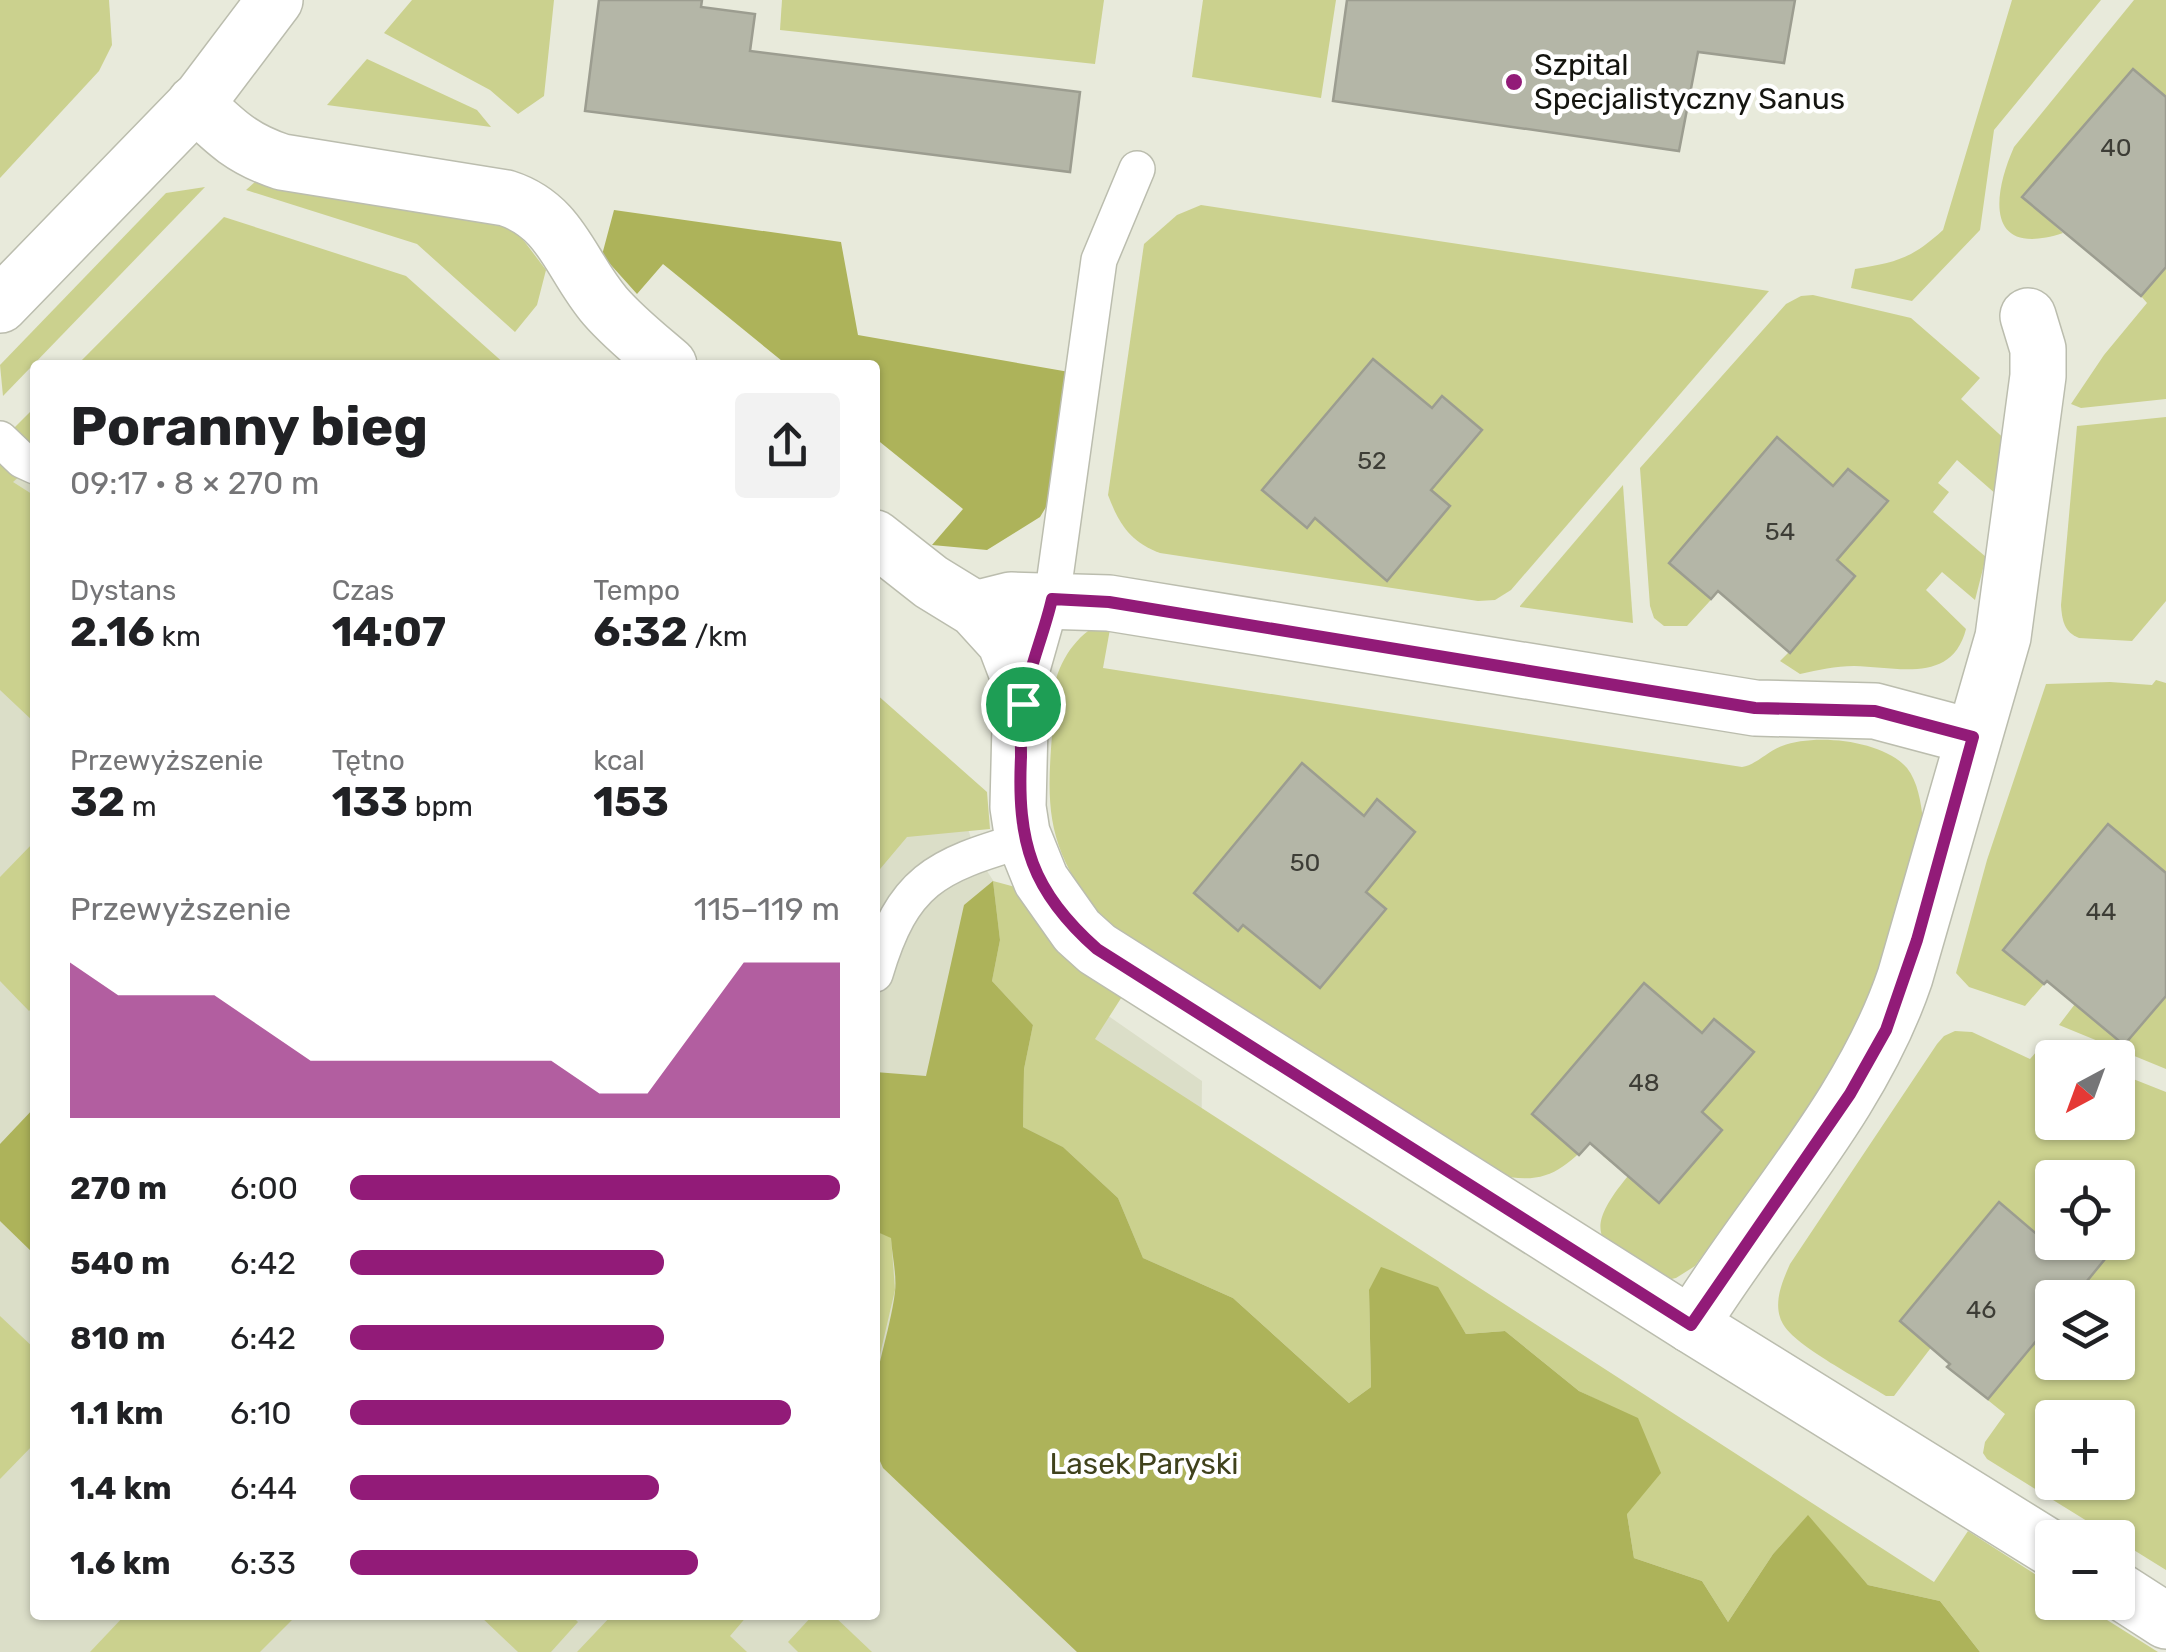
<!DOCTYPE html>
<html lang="pl">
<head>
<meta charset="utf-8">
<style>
  body { margin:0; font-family:Rubik,sans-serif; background:#f2f2f2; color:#202124; height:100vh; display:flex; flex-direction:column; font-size:38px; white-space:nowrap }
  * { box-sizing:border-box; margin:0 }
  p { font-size:32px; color:#757577 }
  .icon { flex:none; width:55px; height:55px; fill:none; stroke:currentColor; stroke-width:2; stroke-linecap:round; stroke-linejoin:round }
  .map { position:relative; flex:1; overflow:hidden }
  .details { position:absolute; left:30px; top:360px; width:850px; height:1260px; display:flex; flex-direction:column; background:#fff; border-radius:10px; box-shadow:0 2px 8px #0004 }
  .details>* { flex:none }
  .needle { width:65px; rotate:221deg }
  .controls { position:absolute; left:2035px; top:1040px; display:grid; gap:20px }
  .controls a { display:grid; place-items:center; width:100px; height:100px; border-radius:10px; background:#fff; box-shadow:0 2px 8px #0004; font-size:50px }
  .pin { position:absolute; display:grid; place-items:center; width:85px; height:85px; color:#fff; margin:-42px; border:5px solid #fff; border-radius:50%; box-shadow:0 2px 10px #0007 }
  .round { display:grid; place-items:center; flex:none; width:105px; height:105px; border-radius:10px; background:#f2f2f2 }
  .headline { display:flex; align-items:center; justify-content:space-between; height:170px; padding:0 40px }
  h1 { font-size:55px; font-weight:700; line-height:75px }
  .figures { display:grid; grid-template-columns:repeat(3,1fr); gap:15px; height:170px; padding:10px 40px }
  .figures div { display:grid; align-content:center }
  .figures b { font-size:42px; font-weight:700 }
  .figures small { font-size:28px; font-weight:400 }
  .figures p { font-size:28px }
  .chart { height:280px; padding:20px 40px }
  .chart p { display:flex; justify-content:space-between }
  .chart svg { width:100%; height:180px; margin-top:10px; fill:#921b78; opacity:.7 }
  ul { padding:0 40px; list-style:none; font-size:32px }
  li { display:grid; grid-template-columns:160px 120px 1fr; align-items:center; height:75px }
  li i { height:25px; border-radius:12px; background:#921b78 }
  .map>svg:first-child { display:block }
</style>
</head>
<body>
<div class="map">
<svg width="2166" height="1652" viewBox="0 0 2166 1652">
  <rect width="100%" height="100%" fill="#e8eadb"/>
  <path fill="#dbdec8" d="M 35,447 L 35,1615 L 875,1615 L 875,716 L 963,813 L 976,854 L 1058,981 L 1202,1081 L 1196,1597 L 1173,1652 L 0,1652 L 0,485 Z"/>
  <g fill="#cbd18e" fill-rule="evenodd">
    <path d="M 0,0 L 109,0 L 112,45 L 99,71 L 0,178 Z"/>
    <path d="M 412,0 L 554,0 L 544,96 L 518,114 L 490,90 L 384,33 Z"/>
    <path d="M 782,0 L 1104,0 L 1095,64 L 780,30 Z"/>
    <path d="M 1203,0 L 1336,0 L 1321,98 L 1192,77 Z"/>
    <path d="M 2012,0 L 2101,0 L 1994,130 L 1980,230 L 1912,301 L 1851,288 L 1855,269 C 1897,262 1911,259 1943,230 Z"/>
    <path d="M 2134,0 L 2166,0 L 2166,97 L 2133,69 L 2022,196 L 2063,233 C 1987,258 1991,199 2014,147 Z"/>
    <path d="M 367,59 L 477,110 L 491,127 L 327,105 Z"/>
    <path d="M 257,180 L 515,229 L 546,270 L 537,305 L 515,332 L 417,244 L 246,190 Z"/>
    <path d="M 205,187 L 3,396 L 0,365 L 166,193 Z"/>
    <path d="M 1201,205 L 1769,291 L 1511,590 L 1495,600 L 1478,601 L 1160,553 C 1130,542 1119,524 1108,495 L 1144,244 L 1177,215 Z"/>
    <path d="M 224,217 L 406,276 L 506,365 L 77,365 Z"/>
    <path d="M 2166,267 L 2166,399 L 2081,408 L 2071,404 L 2104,355 L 2147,303 L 2141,296 Z"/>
    <path d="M 1813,295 L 1911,318 L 1980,378 L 1961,399 L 2010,444 L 1997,495 L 1957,460 L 1938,483 L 1949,492 L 1933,512 L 1986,557 L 1975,600 L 1942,572 L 1926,590 L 1966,629 C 1952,684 1898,667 1854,666 C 1835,666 1819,670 1800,674 L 1780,661 L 1789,652 L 1736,606 L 1730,579 L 1687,626 L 1664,626 L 1654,618 L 1650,606 L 1640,468 L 1786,304 L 1801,296 Z"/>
    <path d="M 35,407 L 35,462 L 13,482 L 35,496 L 35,723 L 0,690 L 0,442 Z"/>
    <path d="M 2166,417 L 2166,601 L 2132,641 L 2079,638 C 2064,632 2062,620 2061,605 L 2077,426 Z"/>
    <path d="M 1623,485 L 1633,623 L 1520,607 L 1520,606 Z"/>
    <path d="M 1112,618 L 1103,668 L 1742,767 C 1756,765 1768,751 1782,746 C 1815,733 1883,740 1907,768 C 1918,782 1921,803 1923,820 L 1864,1023 L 1813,1106 L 1695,1266 L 1676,1278 L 1662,1281 C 1605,1246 1575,1240 1628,1176 L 1603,1156 L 1611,1145 L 1597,1134 C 1565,1170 1545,1187 1495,1174 L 1114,931 C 1030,838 1050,793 1056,679 C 1065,650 1084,628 1112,618 Z"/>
    <path d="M 2156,680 L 2166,683 L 2166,1069 L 2059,1025 L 2075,1004 L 2063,994 L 2057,969 L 2025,1006 L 1969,987 L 1956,973 L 1987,860 L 2046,684 L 2110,682 L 2152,685 Z"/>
    <path d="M 875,693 L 987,792 L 990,829 L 907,837 L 875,875 Z"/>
    <path d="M 35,841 L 35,1005 L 29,1011 L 0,981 L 0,877 Z"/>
    <path d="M 993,881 L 1019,888 L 1125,992 L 1095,1039 L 1934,1582 L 1968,1531 L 2052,1585 L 2052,1602 L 2080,1603 L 2158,1652 L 1980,1652 L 1940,1601 L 1868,1585 L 1808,1516 L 1773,1554 L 1728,1622 L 1702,1581 L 1634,1558 L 1627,1514 L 1637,1419 L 1579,1391 L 1505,1331 L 1466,1334 L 1437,1287 L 1369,1290 L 1371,1387 L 1349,1403 L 1233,1298 L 1143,1258 L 1118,1198 L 1063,1147 L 1023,1127 L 1024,1069 L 1033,1025 L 992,981 L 1000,940 Z"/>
    <path d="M 1955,1031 L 1972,1032 L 2030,1059 L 2043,1044 L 2077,1057 L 2052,1058 L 2052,1122 L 2118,1122 L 2118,1073 L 2166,1092 L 2166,1570 L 1987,1459 L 1983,1453 L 1985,1442 L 2005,1414 L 1947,1367 L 1963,1348 L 1943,1332 L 1894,1396 L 1886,1396 C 1863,1381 1795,1346 1783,1324 C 1772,1305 1782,1282 1790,1264 L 1937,1044 L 1944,1036 ZM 2052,1178 L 2118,1178 L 2118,1242 L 2052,1242 ZM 2052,1298 L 2118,1298 L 2118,1362 L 2052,1362 ZM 2052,1418 L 2118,1418 L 2118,1482 L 2052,1482 Z"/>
    <path d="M 875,1231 L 891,1237 L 895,1290 L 875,1376 Z"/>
    <path d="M 0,1316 L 35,1349 L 35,1443 L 0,1479 Z"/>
    <path d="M 125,1615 L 297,1615 L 260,1652 L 90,1652 Z"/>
    <path d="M 479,1615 L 571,1615 L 578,1622 L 551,1652 L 518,1652 Z"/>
    <path d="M 612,1615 L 748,1615 L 730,1636 L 747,1652 L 577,1652 Z"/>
    <path d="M 813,1615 L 833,1615 L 872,1652 L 798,1652 L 788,1642 Z"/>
  </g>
  <g fill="#adb35a">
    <path d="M 614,210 L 841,242 L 858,335 L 1075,373 L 1071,466 L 1040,517 L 987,550 L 932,545 L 963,509 L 875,438 L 875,365 L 787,365 L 663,264 L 637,294 L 602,255 Z"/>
    <path d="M 993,881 L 1000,940 L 992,981 L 1033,1025 L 1024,1069 L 1023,1127 L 1063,1147 L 1118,1198 L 1143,1258 L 1233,1298 L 1349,1403 L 1371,1387 L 1369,1290 L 1381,1267 L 1438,1287 L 1466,1334 L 1505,1331 L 1579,1391 L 1638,1418 L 1661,1473 L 1627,1514 L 1634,1558 L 1702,1581 L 1728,1622 L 1773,1554 L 1808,1515 L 1868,1585 L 1940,1601 L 1980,1652 L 1077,1652 L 883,1468 C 856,1411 888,1349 895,1292 C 897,1275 892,1255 891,1238 L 875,1231 L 875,1072 L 926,1076 L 964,905 Z"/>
    <path d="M 35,1107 L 35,1255 L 0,1221 L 0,1144 Z"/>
  </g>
  <g fill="#b4b6a7" stroke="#9c9d90" stroke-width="2.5">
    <path d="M 599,0 L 702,0 L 701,7 L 755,14 L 750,51 L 1080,92 L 1070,172 L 585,111 Z"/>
    <path d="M 1347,0 L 1795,0 L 1784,63 L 1698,52 L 1679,151 L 1333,101 Z"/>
    <path d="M 2133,69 L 2166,97 L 2166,267 L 2141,296 L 2022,197 Z"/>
    <path d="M 1373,359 L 1432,408 L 1442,396 L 1482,430 L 1431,490 L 1450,506 L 1387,581 L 1315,518 L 1307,528 L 1262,490 Z"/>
    <path d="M 1777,437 L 1833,486 L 1848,469 L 1888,501 L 1837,560 L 1855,576 L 1790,653 L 1718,591 L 1711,599 L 1669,563 Z"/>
    <path d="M 1302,763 L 1364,816 L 1377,799 L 1415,832 L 1366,892 L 1386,909 L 1320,988 L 1243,925 L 1238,931 L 1194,893 Z"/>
    <path d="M 2108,824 L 2166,873 L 2166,996 L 2124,1045 L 2047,981 L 2044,984 L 2003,950 Z"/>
    <path d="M 1644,983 L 1702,1033 L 1714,1019 L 1754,1052 L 1702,1112 L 1722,1130 L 1659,1203 L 1590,1143 L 1579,1155 L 1532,1114 Z"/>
    <path d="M 1999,1202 L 2046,1242 L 2119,1242 L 2073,1298 L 2052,1298 L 2052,1322 L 1988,1399 L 1947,1367 L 1950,1364 L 1900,1321 Z"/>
  </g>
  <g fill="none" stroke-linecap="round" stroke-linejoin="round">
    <defs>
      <g id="lane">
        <path d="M 0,439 L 22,460 L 35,466"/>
        <path d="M 1024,698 L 1052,599 L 1099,260 L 1137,169"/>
        <path d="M 875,974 C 903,880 935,866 1024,840"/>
      </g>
      <g id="street">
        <path d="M 195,103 C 225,132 242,149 282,162 L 506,198 C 562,216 570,265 605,306 C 624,328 647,346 669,365"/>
        <path d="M 0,305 L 201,98 L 275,0"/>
        <path d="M 875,538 L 931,582 L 975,609 L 1005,642 L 1021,684 L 1018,807 L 1022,833 L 1041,880 L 1077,931 L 1097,949 L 1691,1325 L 2052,1549"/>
        <path d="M 975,609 L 1011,600 L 1109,603 L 1755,708 L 1875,711 L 1973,737"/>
        <path d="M 1691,1325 C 1762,1210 1861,1107 1905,977 L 2003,637 L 2038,376 L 2038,349 L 2028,316"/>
        <path d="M 2118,1590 L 2166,1621"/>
      </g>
    </defs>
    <use href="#lane" stroke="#bbbdae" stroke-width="38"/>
    <use href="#street" stroke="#bbbdae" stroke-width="58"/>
    <use href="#lane" stroke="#fff" stroke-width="35"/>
    <use href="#street" stroke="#fff" stroke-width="55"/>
  </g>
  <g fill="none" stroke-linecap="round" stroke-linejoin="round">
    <defs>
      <path id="route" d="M 1052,599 L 1109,602 L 1755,708 L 1875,711 L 1973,737 L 1917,940 L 1886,1030 L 1850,1094 L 1691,1325 L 1097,949 C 1031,891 1017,842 1021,757 C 1021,740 1020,721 1023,703 C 1029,668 1044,634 1052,599 Z"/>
    </defs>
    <use href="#route" stroke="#fff" stroke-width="20"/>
    <use href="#route" stroke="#921b78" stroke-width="12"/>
  </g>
  <circle fill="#921b78" stroke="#fff" stroke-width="4" cx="1514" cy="82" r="10"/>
  <g text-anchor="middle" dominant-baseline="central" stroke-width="9" stroke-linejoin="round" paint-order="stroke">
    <g font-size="25" fill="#3d3d36">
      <text x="2116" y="147">40</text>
      <text x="1372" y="460">52</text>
      <text x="1780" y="531">54</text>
      <text x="1305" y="862">50</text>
      <text x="2101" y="911">44</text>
      <text x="1644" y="1082">48</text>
      <text x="1981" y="1309">46</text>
    </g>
    <g font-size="30" fill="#151510" stroke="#fff" text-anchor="start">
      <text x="1534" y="65">Szpital<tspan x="1534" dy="34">Specjalistyczny Sanus</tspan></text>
    </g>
    <g font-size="30" fill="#40421c" stroke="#fff">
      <text x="1144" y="1464">Lasek Paryski</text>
    </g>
  </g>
</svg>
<div class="controls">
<a><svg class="needle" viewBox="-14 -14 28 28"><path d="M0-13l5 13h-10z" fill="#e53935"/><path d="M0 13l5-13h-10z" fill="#757577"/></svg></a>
<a><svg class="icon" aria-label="locate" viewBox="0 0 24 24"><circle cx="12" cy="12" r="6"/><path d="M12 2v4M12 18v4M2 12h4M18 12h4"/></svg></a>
<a><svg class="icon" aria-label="layers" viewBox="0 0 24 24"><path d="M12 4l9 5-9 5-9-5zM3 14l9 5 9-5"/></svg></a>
<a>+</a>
<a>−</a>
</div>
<div class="pin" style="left:1023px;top:704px;background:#1e9e55"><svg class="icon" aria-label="arrive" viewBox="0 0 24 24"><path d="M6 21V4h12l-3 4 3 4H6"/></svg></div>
<section class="details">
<div class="headline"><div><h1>Poranny bieg</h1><p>09:17 · 8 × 270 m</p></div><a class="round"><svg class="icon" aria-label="share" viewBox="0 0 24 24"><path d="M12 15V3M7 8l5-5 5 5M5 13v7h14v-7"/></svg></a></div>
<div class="figures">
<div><p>Dystans</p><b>2.16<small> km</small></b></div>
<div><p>Czas</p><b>14:07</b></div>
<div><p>Tempo</p><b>6:32<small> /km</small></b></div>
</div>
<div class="figures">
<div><p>Przewyższenie</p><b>32<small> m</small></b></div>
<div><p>Tętno</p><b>133<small> bpm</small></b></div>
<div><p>kcal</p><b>153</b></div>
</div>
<div class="chart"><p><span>Przewyższenie</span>115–119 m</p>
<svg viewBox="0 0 160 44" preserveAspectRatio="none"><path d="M0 44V6L10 14L20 14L30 14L40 22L50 30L60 30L70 30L80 30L90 30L100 30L110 38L120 38L130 22L140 6L150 6L160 6V44z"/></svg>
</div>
<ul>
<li><b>270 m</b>6:00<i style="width:100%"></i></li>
<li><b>540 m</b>6:42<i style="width:64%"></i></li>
<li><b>810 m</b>6:42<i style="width:64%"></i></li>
<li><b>1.1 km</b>6:10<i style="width:90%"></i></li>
<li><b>1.4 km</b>6:44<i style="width:63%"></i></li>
<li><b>1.6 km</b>6:33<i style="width:71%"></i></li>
</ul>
</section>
</div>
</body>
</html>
